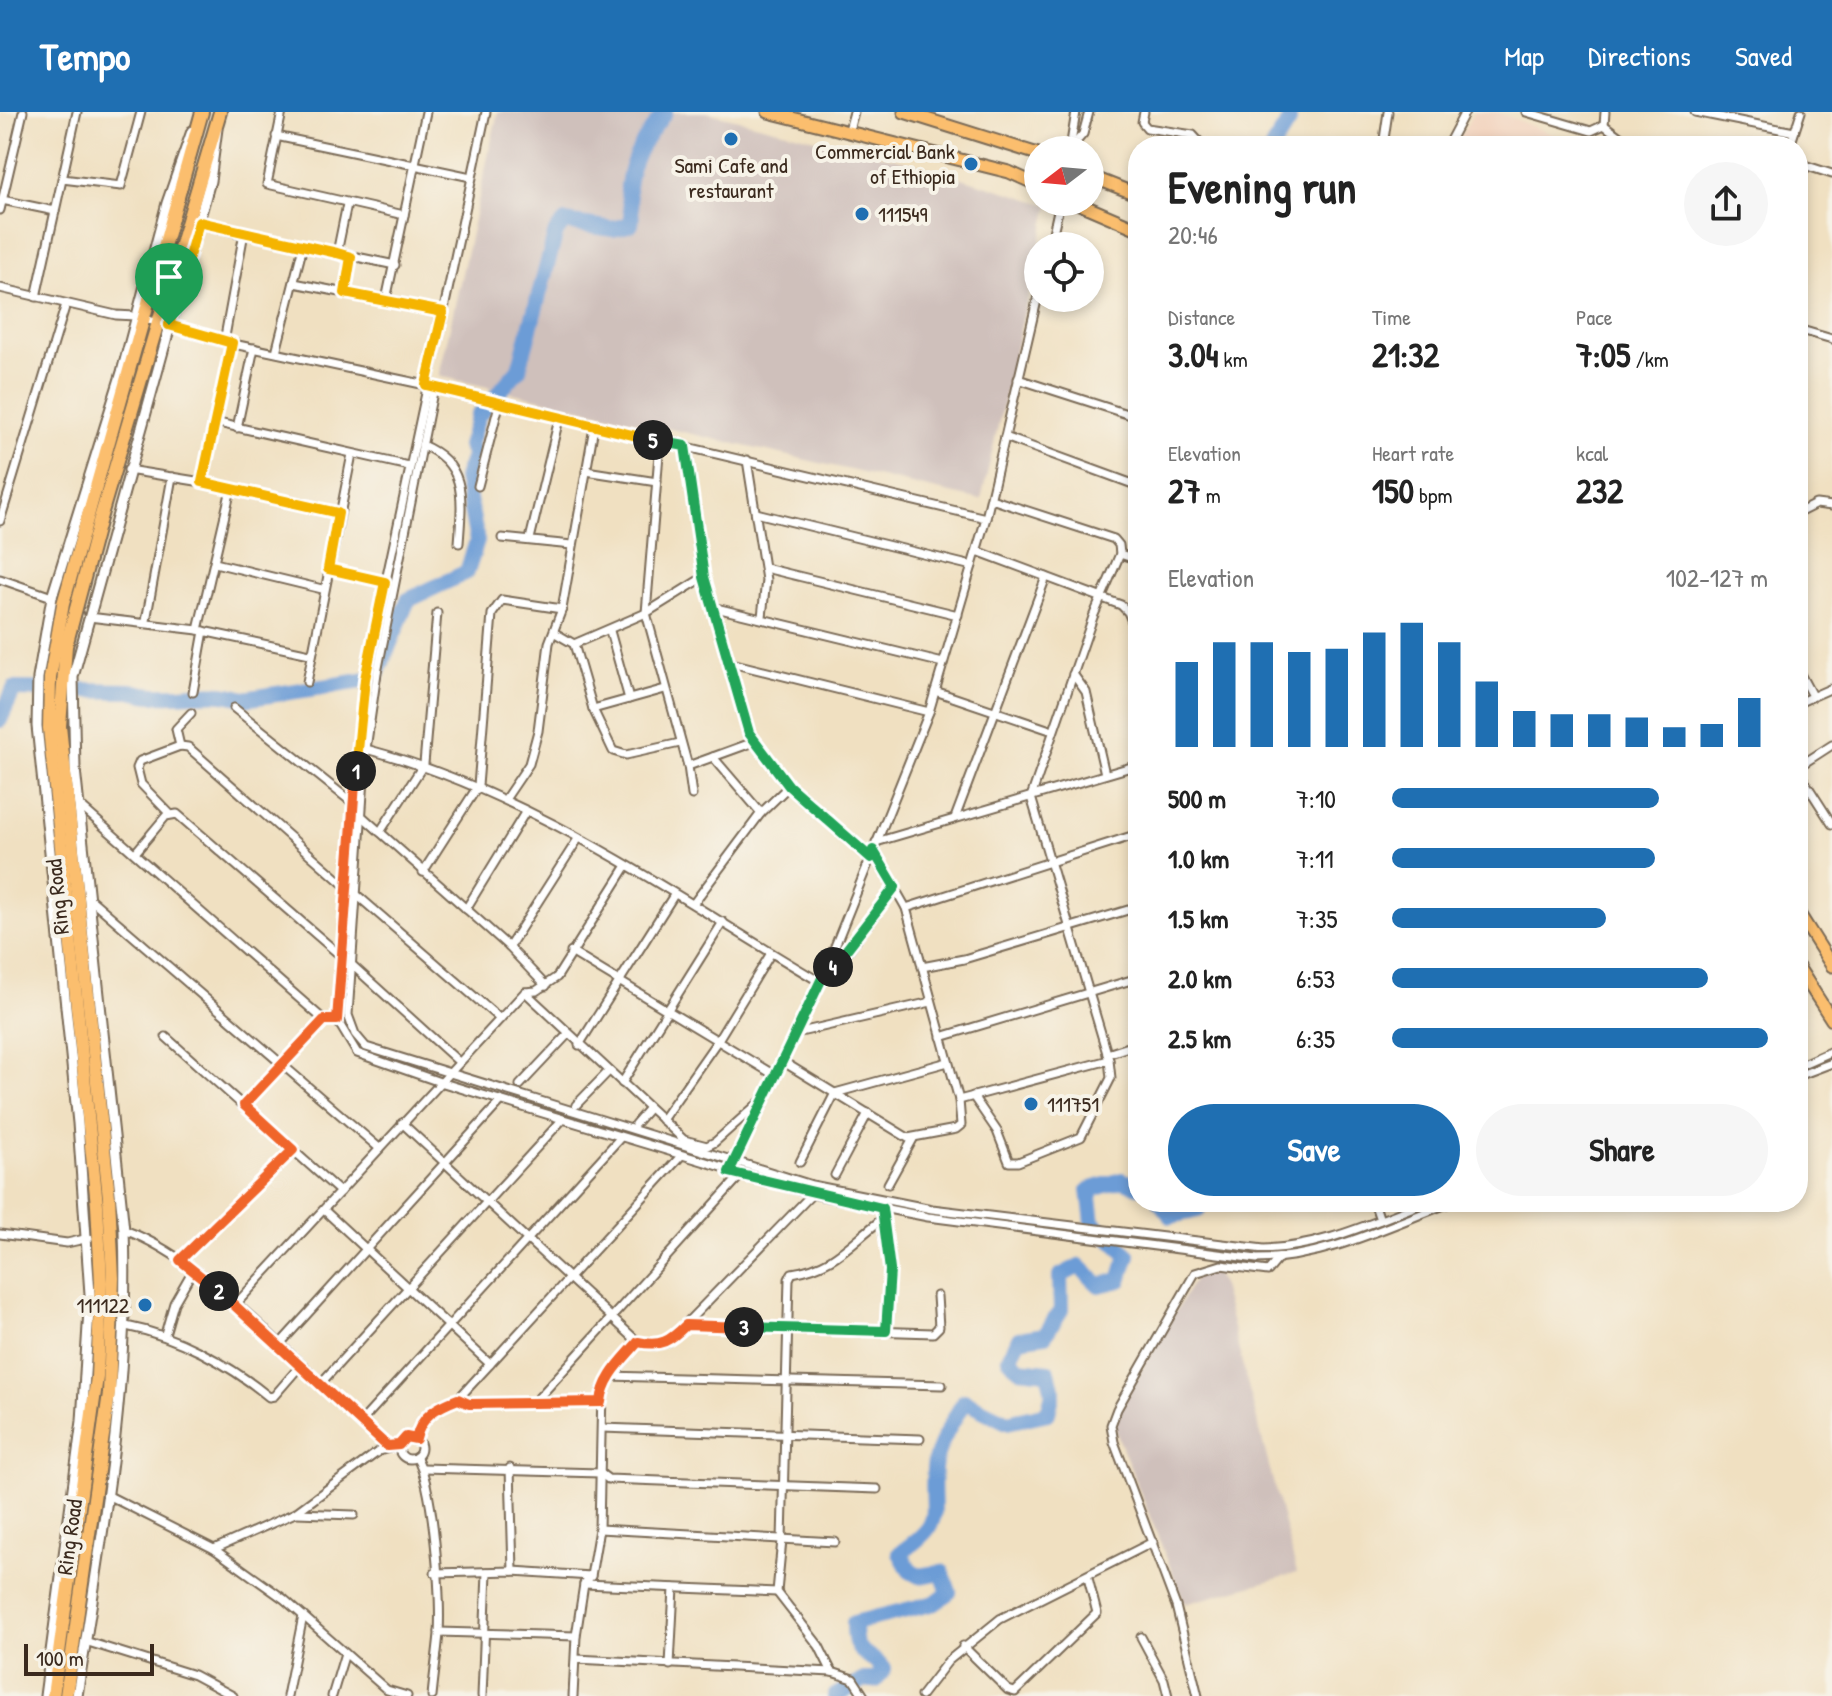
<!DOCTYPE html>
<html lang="en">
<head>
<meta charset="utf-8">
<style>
  body { margin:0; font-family:"Patrick Hand",sans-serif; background:#f6f6f6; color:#222; height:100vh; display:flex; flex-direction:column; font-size:30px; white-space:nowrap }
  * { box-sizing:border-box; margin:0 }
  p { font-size:26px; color:#767676 }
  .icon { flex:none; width:44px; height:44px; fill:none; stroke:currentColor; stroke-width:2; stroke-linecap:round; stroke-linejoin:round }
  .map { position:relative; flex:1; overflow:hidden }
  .details { position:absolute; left:1128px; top:24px; width:680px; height:1076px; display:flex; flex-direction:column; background:#fff; border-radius:32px; box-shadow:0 4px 12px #0003 }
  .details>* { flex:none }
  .needle { width:52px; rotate:254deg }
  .controls { position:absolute; left:1024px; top:24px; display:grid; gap:16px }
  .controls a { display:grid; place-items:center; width:80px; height:80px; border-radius:50%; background:#fff; box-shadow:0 4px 12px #0003; font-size:40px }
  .scale { position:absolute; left:24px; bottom:20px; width:130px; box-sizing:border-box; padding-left:8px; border:4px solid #3b2a1e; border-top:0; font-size:22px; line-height:28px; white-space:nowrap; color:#3b2a1e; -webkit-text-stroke:6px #f7f3e8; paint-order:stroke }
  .pin { position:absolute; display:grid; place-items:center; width:68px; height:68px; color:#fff; margin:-82px -34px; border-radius:50% 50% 50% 0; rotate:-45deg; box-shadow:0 0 8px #0007 }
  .pin .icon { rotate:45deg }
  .km { position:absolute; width:40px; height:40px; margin:-20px; border-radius:50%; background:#222; color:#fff; font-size:22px; line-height:40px; text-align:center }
  .round { display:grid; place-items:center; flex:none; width:84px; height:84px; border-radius:42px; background:#f6f6f6 }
  .headline { display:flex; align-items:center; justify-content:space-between; height:136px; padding:0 40px }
  h1 { font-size:44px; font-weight:700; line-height:60px }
  .metrics { display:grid; grid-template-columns:repeat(3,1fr); gap:12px; height:136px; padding:8px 40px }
  .metrics div { display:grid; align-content:center }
  .metrics b { font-size:34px; font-weight:700 }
  .metrics small { font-size:22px; font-weight:400 }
  .metrics p { font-size:22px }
  .chart { height:224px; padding:16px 40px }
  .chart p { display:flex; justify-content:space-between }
  .chart svg { width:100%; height:144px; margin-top:8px; stroke:#1f6fb2; stroke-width:6 }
  .primary-button { display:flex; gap:16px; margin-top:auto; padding:16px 40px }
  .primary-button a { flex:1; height:92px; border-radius:48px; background:#1f6fb2; color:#fff; font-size:32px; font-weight:700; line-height:92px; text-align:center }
  .primary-button a+a { background:#f6f6f6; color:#222 }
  ul { padding:0 40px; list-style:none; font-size:26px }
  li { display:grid; grid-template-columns:128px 96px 1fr; align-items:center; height:60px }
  li i { height:20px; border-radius:10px; background:#1f6fb2 }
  header { display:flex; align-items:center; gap:48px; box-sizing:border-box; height:112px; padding:0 40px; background:#1f6fb2; color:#fff }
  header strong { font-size:38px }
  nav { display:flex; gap:44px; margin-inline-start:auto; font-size:28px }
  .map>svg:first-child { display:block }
</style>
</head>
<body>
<header>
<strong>Tempo</strong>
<nav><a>Map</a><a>Directions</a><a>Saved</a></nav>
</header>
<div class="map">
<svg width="1832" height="1584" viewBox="0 0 1832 1584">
  <rect width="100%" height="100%" fill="#f7f3e8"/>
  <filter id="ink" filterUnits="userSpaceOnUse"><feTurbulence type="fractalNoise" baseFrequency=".0125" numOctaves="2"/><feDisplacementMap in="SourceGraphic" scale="16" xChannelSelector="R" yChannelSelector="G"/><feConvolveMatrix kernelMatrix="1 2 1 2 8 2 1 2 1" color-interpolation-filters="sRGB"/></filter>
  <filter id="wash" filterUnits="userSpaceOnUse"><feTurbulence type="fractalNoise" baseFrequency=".006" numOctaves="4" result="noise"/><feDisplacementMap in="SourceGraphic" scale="32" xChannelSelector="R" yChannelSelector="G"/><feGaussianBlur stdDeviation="1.8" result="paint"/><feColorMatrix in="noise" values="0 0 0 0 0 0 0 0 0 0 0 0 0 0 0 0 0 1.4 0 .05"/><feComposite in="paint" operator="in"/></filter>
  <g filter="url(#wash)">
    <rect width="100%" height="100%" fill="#f0e0c1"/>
    <path fill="#f3d4bf" d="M 1474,0 L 1497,0 L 1581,34 L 1455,34 Z"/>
    <g fill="#cfc0bb">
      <path d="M 498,0 L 706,0 L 917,52 L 1049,93 L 981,388 L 439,264 Z"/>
      <path d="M 1214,1158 L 1222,1174 L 1297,1461 L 1185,1492 L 1112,1310 L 1196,1164 Z"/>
    </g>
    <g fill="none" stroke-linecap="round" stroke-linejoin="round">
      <g stroke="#6c9cd6" stroke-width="16">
        <path d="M 1273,34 L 1289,10 L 1289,0"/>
        <path d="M 495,285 L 519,257 L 556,120 L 565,110 L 613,117 L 631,112 C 634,98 627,88 628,74 C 631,44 648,23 665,0"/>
        <path d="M 0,608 L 14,577 L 131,579 C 169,591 208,573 244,587 L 375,567 L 408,488 L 467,460 L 477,429 L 465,366 L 474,342 L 469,334 L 478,304 L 486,295"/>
        <path d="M 1160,1090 L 1171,1104 L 1198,1098 L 1198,1090"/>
        <path d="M 835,1584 L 864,1568 L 876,1568 L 884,1557 C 864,1535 854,1547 854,1511 L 935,1491 L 949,1480 L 942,1460 L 919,1464 L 910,1459 L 900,1441 C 947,1408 930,1406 934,1357 C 935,1335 954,1309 964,1289 L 1007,1310 L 1048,1301 L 1053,1280 L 1048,1260 L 1019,1257 L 1009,1246 L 1019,1227 L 1045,1223 L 1061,1198 L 1060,1164 L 1079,1154 L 1099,1173 L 1120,1168 L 1128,1143 L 1093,1110 L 1089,1078 L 1122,1068 L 1138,1074"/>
      </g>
    </g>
  </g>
  <g filter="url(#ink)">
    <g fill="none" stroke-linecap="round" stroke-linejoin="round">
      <defs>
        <g id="minor">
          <path d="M 282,0 L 267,72 L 404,103"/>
          <path d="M 486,0 L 365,567 L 337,908 L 357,941 L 440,970 L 812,1082 L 928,1105 L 1257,1147 C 1326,1146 1388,1114 1452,1090"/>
          <path d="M 1144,0 L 1142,10 L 1147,16 L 1193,23 L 1203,34"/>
          <path d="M 1526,0 L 1591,19 L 1604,13"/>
          <path d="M 1695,0 L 1794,20"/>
          <path d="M 1604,13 L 1632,34"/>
          <path d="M 1604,13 L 1605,0"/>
          <path d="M 849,18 L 854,0"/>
          <path d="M 276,24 L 471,65"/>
          <path d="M 1383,34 L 1388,0"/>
          <path d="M 1447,34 L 1465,0"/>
          <path d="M 1790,34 L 1801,0"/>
          <path d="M 1070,37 L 1083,22 L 1089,0"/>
          <path d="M 1070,37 L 1076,0"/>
          <path d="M 1798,51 L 1832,62"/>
          <path d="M 62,67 L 121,74 L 141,0"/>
          <path d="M 2,88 L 55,99"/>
          <path d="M 0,98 L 23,0"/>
          <path d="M 199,110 L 245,123"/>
          <path d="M 1050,134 L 1060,90"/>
          <path d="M 337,141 L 347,92"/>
          <path d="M 294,171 L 443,200"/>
          <path d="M 0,176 L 116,203 L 135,204 L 224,230 L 426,273 L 986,406"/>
          <path d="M 345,181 L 351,145"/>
          <path d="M 36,185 L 77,0"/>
          <path d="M 386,188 L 426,0"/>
          <path d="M 1798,217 L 1832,227"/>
          <path d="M 224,230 L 243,126 L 247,122 L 395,153"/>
          <path d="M 276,240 L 303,134"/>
          <path d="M 1018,267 L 1127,302"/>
          <path d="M 434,275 L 377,561 L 366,637 L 348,903 L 355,922 L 366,935 L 812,1073 L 932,1097 L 1264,1137 C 1323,1135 1373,1110 1427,1090"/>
          <path d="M 214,310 L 409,354"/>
          <path d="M 237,316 L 254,236"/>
          <path d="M 1005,325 L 1133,372"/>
          <path d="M 660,330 L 646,501 L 688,654 L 692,683"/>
          <path d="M 422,333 C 468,352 462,388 459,431"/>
          <path d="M 685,334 L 704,465 L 749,621 L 789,674 L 871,746"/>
          <path d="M 747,348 L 766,468 L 762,505"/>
          <path d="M 128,358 L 202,370 L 338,401"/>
          <path d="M 586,359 L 657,370"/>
          <path d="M 202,370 L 232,231"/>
          <path d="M 478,374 L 499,293"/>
          <path d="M 756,401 L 972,454"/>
          <path d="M 1798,401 L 1816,392 L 1832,394"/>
          <path d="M 0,409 L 66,192"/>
          <path d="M 502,426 L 572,433"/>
          <path d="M 530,427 L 559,307"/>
          <path d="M 977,439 L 1121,493 L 1128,500 L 1138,524"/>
          <path d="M 1120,442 L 1138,448"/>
          <path d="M 215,451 L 322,477"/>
          <path d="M 765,456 L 958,503"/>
          <path d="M 328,457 L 385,470"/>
          <path d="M 0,467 L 52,485"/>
          <path d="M 712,495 L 943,551"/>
          <path d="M 89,505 L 198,518 L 310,542"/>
          <path d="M 146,509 L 172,365"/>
          <path d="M 198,518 L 231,377"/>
          <path d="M 610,519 L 629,587"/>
          <path d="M 555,521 L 574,532 L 646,501 L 704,465"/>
          <path d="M 574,532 L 593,597 L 613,639 L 626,643 L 680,631"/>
          <path d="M 727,550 L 929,600"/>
          <path d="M 1798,558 L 1812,584"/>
          <path d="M 1073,562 L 1086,580 L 1105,662"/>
          <path d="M 307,570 L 352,342"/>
          <path d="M 935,579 L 1053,619"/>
          <path d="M 193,580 L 204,519"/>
          <path d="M 1798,591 L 1832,576"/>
          <path d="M 234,596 L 354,692"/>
          <path d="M 593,597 L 665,577"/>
          <path d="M 180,634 L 176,617 L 191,601"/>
          <path d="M 366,637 C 532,681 674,784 820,870"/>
          <path d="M 713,645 L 761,701"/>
          <path d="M 688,654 L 754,630"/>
          <path d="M 1798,655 L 1832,633"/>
          <path d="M 1798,659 L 1832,712"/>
          <path d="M 506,686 L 529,652 L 538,619 L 549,531 L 562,497 L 594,315"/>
          <path d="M 78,692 L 324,908 L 337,908"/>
          <path d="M 170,702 L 141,672 L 137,656 L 140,649 L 180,634 L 188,635 L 348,776"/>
          <path d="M 362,704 L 509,835 L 546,874"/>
          <path d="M 955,706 L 1046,465"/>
          <path d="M 380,720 L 424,652 L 437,501"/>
          <path d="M 876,730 L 1138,653"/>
          <path d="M 135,741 L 166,704 L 177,702 L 341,844"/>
          <path d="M 423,760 L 478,674 L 492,502 L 502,488 L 562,497"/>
          <path d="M 358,784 L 500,907"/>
          <path d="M 88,785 L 379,1036"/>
          <path d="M 693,792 L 761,701 L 789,674"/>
          <path d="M 906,796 L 1138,722"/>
          <path d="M 466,797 L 526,699"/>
          <path d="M 509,835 L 578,727"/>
          <path d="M 571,840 L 776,964"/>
          <path d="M 351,852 L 459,950"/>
          <path d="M 922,855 L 964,847 L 1138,795"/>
          <path d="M 827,861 L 843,846 L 895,775"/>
          <path d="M 525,880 L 684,1028 L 707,1034 L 715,1030 L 762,988"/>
          <path d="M 796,921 L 931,890"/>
          <path d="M 166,925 L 340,1080"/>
          <path d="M 941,925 L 1138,866"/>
          <path d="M 579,933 L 674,783"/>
          <path d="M 1107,942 L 1138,932"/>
          <path d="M 782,949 L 908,1026 L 956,1017 L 961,1013 L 959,988 L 906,796 L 873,738"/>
          <path d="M 1798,954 L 1832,939"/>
          <path d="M 1798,964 L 1832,951"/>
          <path d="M 622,971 L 723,810"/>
          <path d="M 520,973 L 568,922"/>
          <path d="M 973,984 L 997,1019 L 1009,1050 L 1018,1050 L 1081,1025 L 1111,966 L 1109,948 L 1031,685 L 1093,505 L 1120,442 L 1119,433 L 1114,427 L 991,387"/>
          <path d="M 959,988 L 1109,948"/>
          <path d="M 244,993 L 324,908"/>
          <path d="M 576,993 L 608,960"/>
          <path d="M 662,1008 L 718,928 L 771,841"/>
          <path d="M 402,1011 L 638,1230 L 654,1233 L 668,1230 L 812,1082"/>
          <path d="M 635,1012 L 648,997"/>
          <path d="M 800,1050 L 835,981 L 948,950"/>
          <path d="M 732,1055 L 823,864 L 929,600 L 986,406 L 1038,184"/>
          <path d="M 835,1063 L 868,1001"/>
          <path d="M 888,1072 L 913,1027"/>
          <path d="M 1374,1090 L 1380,1108"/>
          <path d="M 324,1098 L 490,1252"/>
          <path d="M 881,1107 L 890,1158 L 886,1219"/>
          <path d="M 124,1118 C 213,1149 314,1272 387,1334"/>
          <path d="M 0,1122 L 67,1131 L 89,1126"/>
          <path d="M 180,1148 L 293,1038"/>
          <path d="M 235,1193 L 525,880 L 536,879 L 557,865 L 626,755"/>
          <path d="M 686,1213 L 933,1221 L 939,1215 L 937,1184"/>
          <path d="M 126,1214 C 177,1224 228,1251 269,1285 L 274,1284 L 300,1254"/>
          <path d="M 165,1222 L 174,1191 L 193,1158"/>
          <path d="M 279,1233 L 501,989"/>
          <path d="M 609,1264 L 942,1273"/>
          <path d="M 320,1272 L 562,1008"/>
          <path d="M 458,1287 L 469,1292 L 601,1290"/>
          <path d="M 533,1292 L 740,1064"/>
          <path d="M 360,1311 L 620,1026"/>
          <path d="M 602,1316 L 920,1327"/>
          <circle cx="410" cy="1336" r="11"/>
          <path d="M 416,1327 C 421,1303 437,1295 458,1287 L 680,1045"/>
          <path d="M 416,1345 C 434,1372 441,1487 439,1522 C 437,1543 434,1563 432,1584"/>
          <path d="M 423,1356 L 600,1361 L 608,1367 L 877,1377"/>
          <path d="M 510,1356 L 513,1459"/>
          <path d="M 107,1383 L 214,1437 L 295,1401 L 379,1339 L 399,1333"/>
          <path d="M 297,1401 L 354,1403"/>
          <path d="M 599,1417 L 835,1430"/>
          <path d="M 214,1437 L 284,1487 L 387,1578 L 407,1584"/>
          <path d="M 435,1461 L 513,1459 L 591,1464"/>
          <path d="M 584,1472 L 777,1480"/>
          <path d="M 439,1520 L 576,1524"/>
          <path d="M 1141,1525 L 1164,1568 L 1168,1584"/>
          <path d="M 85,1529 L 194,1563 L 233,1584"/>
          <path d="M 963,1534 L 1008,1578 L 1015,1580 L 1097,1501 L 1088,1466"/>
          <path d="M 576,1547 L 832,1560 L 853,1567 L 864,1584"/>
          <path d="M 670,1553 L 674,1476"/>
          <path d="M 832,1560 L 819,1534 L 777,1480 L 782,1428 L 789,1167 L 792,1161 C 835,1154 848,1133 881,1108"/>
          <path d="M 287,1584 L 303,1504"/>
          <path d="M 332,1584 L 345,1541"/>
          <path d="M 482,1584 L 487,1460"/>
          <path d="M 573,1584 L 576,1524 L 584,1472 L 591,1464 L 599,1417 L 602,1277 L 638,1230"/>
          <path d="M 921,1584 L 948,1549 L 1000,1507 L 1153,1430"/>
          <path d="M 1198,1584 L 1176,1494 L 1114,1330 L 1111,1313 L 1117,1297 L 1195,1161 L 1221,1153 L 1268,1159 L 1279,1146"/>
        </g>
        <g id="tertiary">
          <path d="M 45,1584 L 82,1309 L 90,1182 L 78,1011 L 37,614 L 38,566 L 52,485 L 122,260 L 167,91 L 192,19"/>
          <path d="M 77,1584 C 101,1429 130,1275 124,1118 L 75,657 L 73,565 L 210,69 L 217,17"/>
        </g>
        <g id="primary">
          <path d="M 768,0 L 1009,60 L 1038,73"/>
          <path d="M 904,0 L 1038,42"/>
          <path d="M 1090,64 L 1138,83"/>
          <path d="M 1075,90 L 1138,117"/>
          <path d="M 1798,800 L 1832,854"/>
          <path d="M 1798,855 L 1832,908"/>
        </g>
        <g id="trunk">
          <path d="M 53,1584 L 97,1265 L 101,1170 L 97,1093 L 49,616 L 50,566 L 63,492 L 202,0"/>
          <path d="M 66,1584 L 109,1281 L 113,1166 L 109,1085 L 60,614 L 66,534 L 99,410 L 220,0"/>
        </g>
      </defs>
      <use href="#minor" stroke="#7a6a57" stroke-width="11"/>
      <use href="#tertiary" stroke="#7a6a57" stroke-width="13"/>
      <use href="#primary" stroke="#7a6a57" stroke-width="15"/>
      <use href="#trunk" stroke="#7a6a57" stroke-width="16"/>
      <use href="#minor" stroke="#fff" stroke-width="7"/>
      <use href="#tertiary" stroke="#fff" stroke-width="9"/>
      <use href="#primary" stroke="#fbbe6e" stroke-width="11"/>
      <use href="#trunk" stroke="#fbbe6e" stroke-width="12"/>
    </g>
  </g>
  <g fill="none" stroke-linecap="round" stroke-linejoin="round" filter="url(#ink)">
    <defs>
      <path id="split-1" d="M 169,213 L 232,231 L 202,370 L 338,401 L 328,457 L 385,470 L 365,567 L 356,659"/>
      <path id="split-2" d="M 219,1179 L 180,1148 L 293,1038 L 244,993 L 324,908 L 337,908 L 356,659"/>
      <path id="split-3" d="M 219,1179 L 387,1334 L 399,1333 L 406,1325 L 416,1327 C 421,1303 437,1295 458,1287 L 469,1292 L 601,1290 C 603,1265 623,1248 638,1230 C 661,1235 670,1229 686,1213 L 744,1215"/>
      <path id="split-4" d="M 744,1215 L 886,1219 L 890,1158 L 882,1096 L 729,1060 L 823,864 L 833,855"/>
      <path id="split-5" d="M 653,328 L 685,334 L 704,465 L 749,621 L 789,674 L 871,746 L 873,738 L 895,775 L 833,855"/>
      <path id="split-6" d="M 169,213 L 199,110 L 337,141 L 351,145 L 345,181 L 443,200 L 426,273 L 653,328"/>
    </defs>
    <use href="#split-1" stroke="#fff" stroke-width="16"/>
    <use href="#split-2" stroke="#fff" stroke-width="16"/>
    <use href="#split-3" stroke="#fff" stroke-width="16"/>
    <use href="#split-4" stroke="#fff" stroke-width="16"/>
    <use href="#split-5" stroke="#fff" stroke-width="16"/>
    <use href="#split-6" stroke="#fff" stroke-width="16"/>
    <use href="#split-1" stroke="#f5b400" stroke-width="10"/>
    <use href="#split-2" stroke="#f0652b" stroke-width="10"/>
    <use href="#split-3" stroke="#f0652b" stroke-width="10"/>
    <use href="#split-4" stroke="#22a559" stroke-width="10"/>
    <use href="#split-5" stroke="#22a559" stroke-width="10"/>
    <use href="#split-6" stroke="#f5b400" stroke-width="10"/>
  </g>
  <g fill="#1f6fb2" stroke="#f7f3e8" stroke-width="3">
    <circle cx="731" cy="27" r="8"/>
    <circle cx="971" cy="52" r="8"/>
    <circle cx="862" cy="102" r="8"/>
    <circle cx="1031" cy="992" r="8"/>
    <circle cx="145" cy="1193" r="8"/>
  </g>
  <g text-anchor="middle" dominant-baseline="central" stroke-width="8" stroke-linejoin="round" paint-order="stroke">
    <g font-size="22" fill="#3b2a1e" stroke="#f7f3e8" text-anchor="end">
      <text x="955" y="39">Commercial Bank<tspan x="955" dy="25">of Ethiopia</tspan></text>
      <text x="731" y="53" text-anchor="middle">Sami Cafe and<tspan x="731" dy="25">restaurant</tspan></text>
      <text x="878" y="102" text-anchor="start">111549</text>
      <text x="1047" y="992" text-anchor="start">111751</text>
      <text x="129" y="1193">111122</text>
    </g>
    <g font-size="22" fill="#3b2a1e" stroke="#f7f3e8">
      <text transform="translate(57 785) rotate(-96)">Ring Road</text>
      <text transform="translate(69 1425) rotate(-82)">Ring Road</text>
    </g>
  </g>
</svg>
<div class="controls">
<a><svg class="needle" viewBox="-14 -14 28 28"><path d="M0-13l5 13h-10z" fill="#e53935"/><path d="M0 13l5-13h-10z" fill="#767676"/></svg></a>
<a><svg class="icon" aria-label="locate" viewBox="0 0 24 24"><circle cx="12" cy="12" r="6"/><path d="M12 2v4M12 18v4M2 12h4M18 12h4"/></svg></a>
</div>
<div class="scale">100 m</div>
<div class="pin" style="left:169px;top:213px;background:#1e9e55"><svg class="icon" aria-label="arrive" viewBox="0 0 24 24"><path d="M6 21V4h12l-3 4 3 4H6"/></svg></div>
<b class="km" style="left:356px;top:659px">1</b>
<b class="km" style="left:219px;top:1179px">2</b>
<b class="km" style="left:744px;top:1215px">3</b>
<b class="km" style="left:833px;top:855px">4</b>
<b class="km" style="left:653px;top:328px">5</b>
<section class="details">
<div class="headline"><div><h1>Evening run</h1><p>20:46</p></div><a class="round"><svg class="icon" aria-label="share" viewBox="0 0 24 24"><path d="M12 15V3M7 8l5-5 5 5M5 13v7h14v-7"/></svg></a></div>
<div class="metrics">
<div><p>Distance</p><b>3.04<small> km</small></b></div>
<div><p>Time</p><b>21:32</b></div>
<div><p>Pace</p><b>7:05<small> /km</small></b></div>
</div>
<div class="metrics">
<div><p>Elevation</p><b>27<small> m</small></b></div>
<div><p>Heart rate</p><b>150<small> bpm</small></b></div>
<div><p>kcal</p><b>232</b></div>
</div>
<div class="chart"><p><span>Elevation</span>102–127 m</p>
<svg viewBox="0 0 160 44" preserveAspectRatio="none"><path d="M5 44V18M15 44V12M25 44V12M35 44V15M45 44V14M55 44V9M65 44V6M75 44V12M85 44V24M95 44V33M105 44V34M115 44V34M125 44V35M135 44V38M145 44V37M155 44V29"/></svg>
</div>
<ul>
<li><b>500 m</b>7:10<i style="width:71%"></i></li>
<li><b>1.0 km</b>7:11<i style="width:70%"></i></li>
<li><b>1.5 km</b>7:35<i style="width:57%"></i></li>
<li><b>2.0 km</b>6:53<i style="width:84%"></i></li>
<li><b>2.5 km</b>6:35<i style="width:100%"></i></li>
</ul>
<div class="primary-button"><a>Save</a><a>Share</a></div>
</section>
</div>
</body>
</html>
